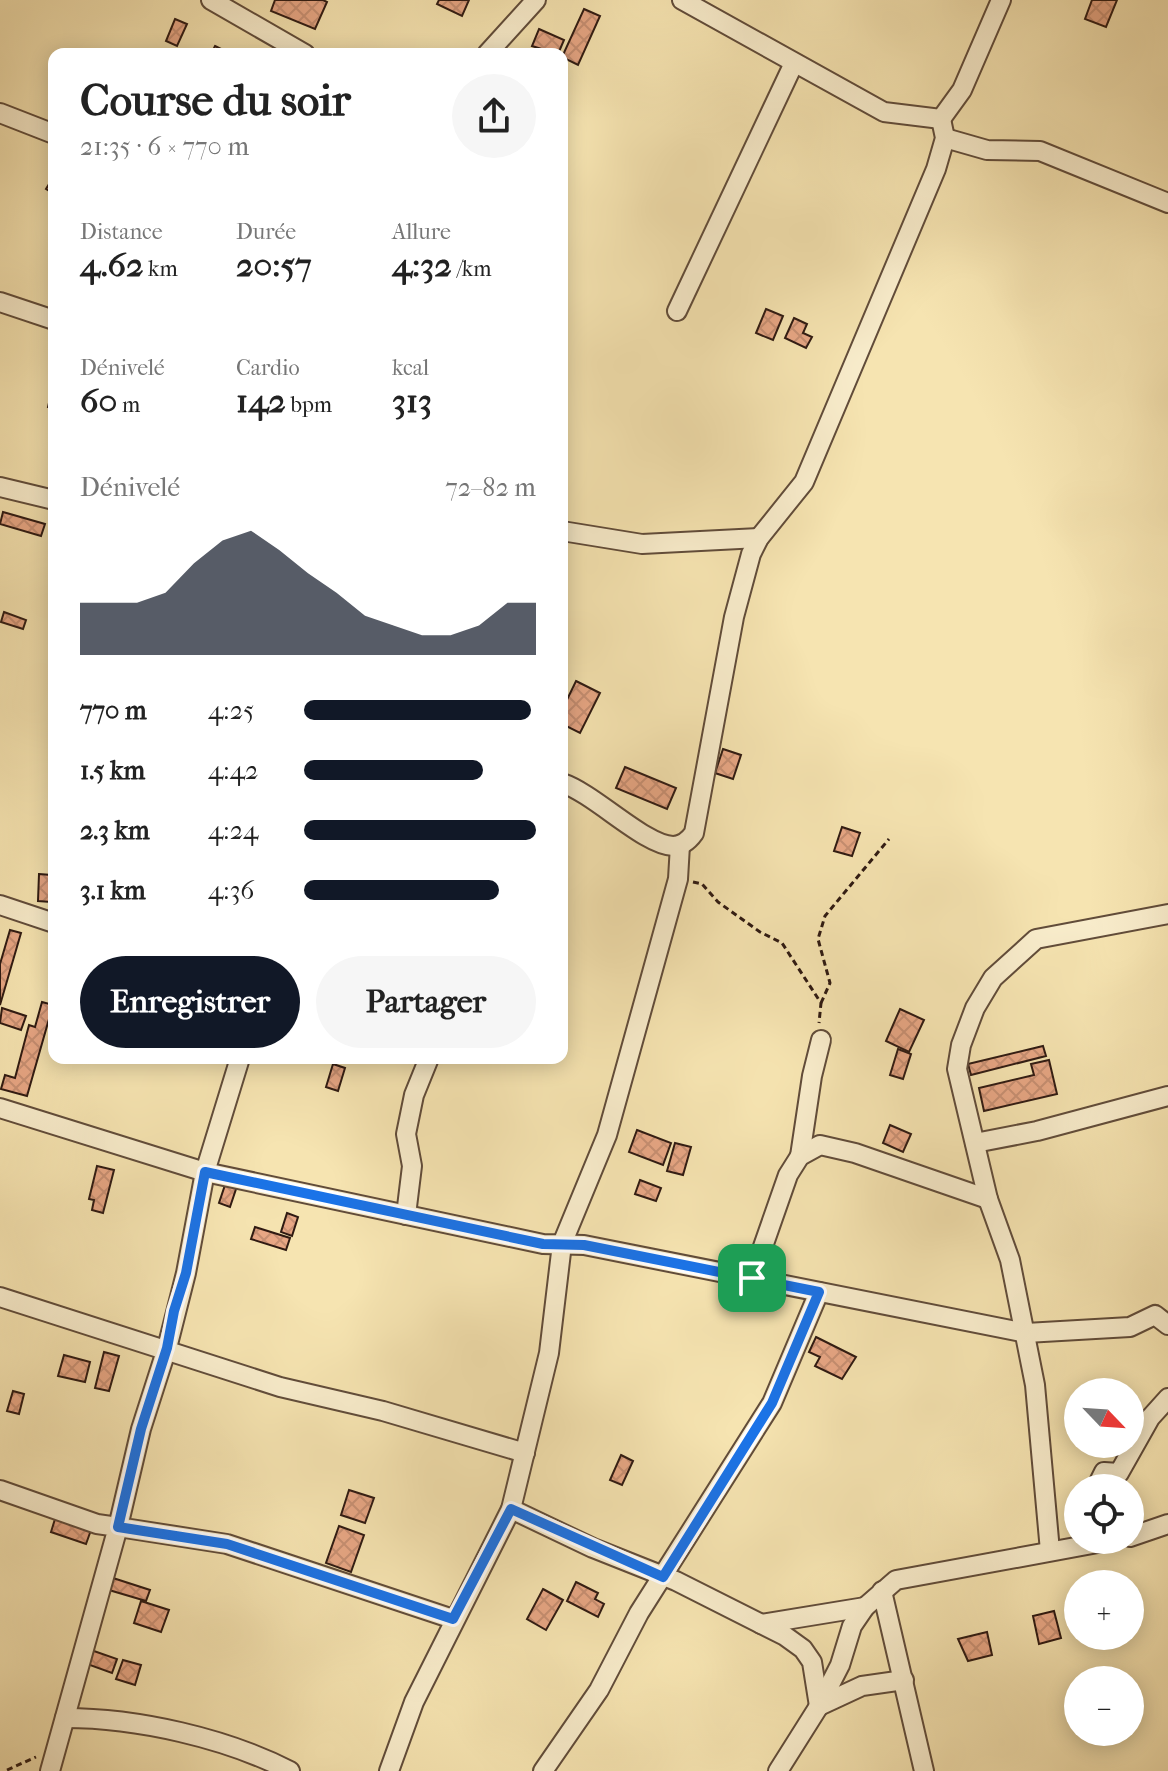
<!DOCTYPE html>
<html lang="fr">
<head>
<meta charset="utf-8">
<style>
  body { margin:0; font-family:"IM FELL French Canon",serif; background:#f6f6f6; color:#222; height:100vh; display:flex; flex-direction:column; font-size:30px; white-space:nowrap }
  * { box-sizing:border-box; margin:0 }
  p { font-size:26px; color:#767676 }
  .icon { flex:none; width:44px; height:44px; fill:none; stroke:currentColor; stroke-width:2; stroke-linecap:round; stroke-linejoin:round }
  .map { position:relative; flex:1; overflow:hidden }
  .panel { position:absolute; left:48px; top:48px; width:520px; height:1016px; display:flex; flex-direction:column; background:#fff; border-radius:16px; box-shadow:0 4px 20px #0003 }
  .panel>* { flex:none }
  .needle { width:52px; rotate:115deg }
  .fabs { position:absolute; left:1064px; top:1378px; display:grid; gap:16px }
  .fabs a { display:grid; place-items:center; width:80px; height:80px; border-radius:50%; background:#fff; box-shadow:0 4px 20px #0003; font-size:40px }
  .pin { position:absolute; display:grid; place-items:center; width:68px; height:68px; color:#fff; margin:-34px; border-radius:16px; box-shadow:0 4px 12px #0006 }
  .round { display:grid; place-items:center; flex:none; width:84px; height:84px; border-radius:42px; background:#f6f6f6 }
  .summary { display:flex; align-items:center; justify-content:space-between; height:136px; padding:0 32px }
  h1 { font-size:44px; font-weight:800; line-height:60px }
  .metrics { display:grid; grid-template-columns:repeat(3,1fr); gap:12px; height:136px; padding:8px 32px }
  .metrics div { display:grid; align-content:center }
  .metrics b { font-size:34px; font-weight:800 }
  .metrics small { font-size:22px; font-weight:400 }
  .metrics p { font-size:22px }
  .chart { height:224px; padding:16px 32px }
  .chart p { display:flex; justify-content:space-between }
  .chart svg { width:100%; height:144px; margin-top:8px; fill:#111827; opacity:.7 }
  .cta { display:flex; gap:16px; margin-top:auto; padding:16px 32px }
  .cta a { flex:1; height:92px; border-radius:48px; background:#111827; color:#fff; font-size:32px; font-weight:800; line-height:92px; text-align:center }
  .cta a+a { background:#f6f6f6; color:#222 }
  ul { padding:0 32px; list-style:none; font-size:26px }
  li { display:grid; grid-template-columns:128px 96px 1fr; align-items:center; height:60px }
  li i { height:20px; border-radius:10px; background:#111827 }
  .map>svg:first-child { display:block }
</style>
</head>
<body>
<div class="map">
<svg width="1168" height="1771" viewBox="0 0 1168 1771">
  <defs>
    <pattern id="building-cross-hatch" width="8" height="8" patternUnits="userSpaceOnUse" patternTransform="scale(2)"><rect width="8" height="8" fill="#e8a785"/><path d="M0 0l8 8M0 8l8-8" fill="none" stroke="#c78f72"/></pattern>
  </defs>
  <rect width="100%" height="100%" fill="#f6e4b1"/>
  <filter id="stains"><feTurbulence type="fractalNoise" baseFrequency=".0025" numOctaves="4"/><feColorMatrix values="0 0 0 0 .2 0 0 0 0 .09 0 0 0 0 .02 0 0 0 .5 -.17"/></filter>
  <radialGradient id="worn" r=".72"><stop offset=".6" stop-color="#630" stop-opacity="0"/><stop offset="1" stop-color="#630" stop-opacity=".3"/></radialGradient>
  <g fill="url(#building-cross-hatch)" stroke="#2f1a12" stroke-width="2">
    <path d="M 275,0 L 323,0 L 327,2 L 315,29 L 271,11 Z"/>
    <path d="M 439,0 L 469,0 L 462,16 L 437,4 Z"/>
    <path d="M 1092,0 L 1117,0 L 1106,27 L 1085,19 Z"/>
    <path d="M 584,9 L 600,16 L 578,65 L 562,57 Z"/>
    <path d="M 175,19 L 187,24 L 177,46 L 166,41 Z"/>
    <path d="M 539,29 L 564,40 L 558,54 L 532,46 Z"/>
    <path d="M 215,46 L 231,54 L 211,54 Z"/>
    <path d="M 54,176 L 54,194 L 46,189 Z"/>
    <path d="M 766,309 L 783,316 L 773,340 L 756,333 Z"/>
    <path d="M 794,318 L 807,324 L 803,333 L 812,337 L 806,348 L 785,338 Z"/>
    <path d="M 51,394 L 54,395 L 54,409 L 48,407 Z"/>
    <path d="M 3,512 L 45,524 L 41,536 L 0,524 Z"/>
    <path d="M 4,612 L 26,620 L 23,629 L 1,622 Z"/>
    <path d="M 576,681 L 600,693 L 580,733 L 562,724 L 562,710 Z"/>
    <path d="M 723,749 L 741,755 L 733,779 L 715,773 Z"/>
    <path d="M 625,767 L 676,788 L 667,809 L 616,788 Z"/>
    <path d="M 842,827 L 860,833 L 852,856 L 834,851 Z"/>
    <path d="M 39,874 L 51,875 L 51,902 L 38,901 Z"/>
    <path d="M 10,930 L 21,933 L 0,1005 L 0,964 Z"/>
    <path d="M 42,1002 L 53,1005 L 27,1096 L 1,1089 L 5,1075 L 15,1078 L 29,1025 L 35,1027 Z"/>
    <path d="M 2,1008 L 26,1016 L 21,1030 L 0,1023 Z"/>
    <path d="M 900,1009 L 924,1020 L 909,1052 L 886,1041 Z"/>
    <path d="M 1043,1046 L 1046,1056 L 971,1075 L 968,1064 Z"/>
    <path d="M 898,1049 L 911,1054 L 903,1079 L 890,1075 Z"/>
    <path d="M 1049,1060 L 1057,1094 L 984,1111 L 979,1088 L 1034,1075 L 1031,1064 Z"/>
    <path d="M 333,1064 L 345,1068 L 338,1091 L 326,1087 Z"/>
    <path d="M 890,1125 L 911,1134 L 903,1152 L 883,1143 Z"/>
    <path d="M 637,1130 L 671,1143 L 663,1165 L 629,1152 Z"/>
    <path d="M 675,1143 L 691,1147 L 683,1175 L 667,1171 Z"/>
    <path d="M 97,1166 L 114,1170 L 103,1213 L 92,1210 L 94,1200 L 89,1199 Z"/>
    <path d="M 640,1180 L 661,1188 L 656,1201 L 635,1194 Z"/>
    <path d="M 226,1182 L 237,1186 L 230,1207 L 219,1203 Z"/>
    <path d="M 287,1213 L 298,1217 L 292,1236 L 281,1232 Z"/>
    <path d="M 255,1227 L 290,1238 L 286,1250 L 251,1239 Z"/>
    <path d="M 816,1337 L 856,1357 L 842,1379 L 815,1366 L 820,1357 L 809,1352 Z"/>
    <path d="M 104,1352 L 119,1356 L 109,1391 L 95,1388 Z"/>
    <path d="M 64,1355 L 90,1362 L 85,1382 L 58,1376 Z"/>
    <path d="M 13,1391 L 24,1394 L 19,1414 L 7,1411 Z"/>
    <path d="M 621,1455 L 633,1461 L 622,1485 L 610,1480 Z"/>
    <path d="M 349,1490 L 374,1498 L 365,1523 L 341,1515 Z"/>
    <path d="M 55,1519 L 91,1530 L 86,1544 L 51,1532 Z"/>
    <path d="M 339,1526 L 364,1535 L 351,1572 L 326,1563 Z"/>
    <path d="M 113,1578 L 150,1590 L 146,1601 L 109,1590 Z"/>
    <path d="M 576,1582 L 598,1593 L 595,1599 L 604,1604 L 598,1617 L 567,1601 Z"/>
    <path d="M 543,1589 L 563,1600 L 546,1630 L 527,1619 Z"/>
    <path d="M 141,1601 L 169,1610 L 161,1632 L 134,1623 Z"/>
    <path d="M 1054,1611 L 1061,1638 L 1039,1644 L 1033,1616 Z"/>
    <path d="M 987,1632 L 992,1655 L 968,1661 L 958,1639 Z"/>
    <path d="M 91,1650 L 117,1659 L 112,1673 L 87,1664 Z"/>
    <path d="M 123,1660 L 141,1665 L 135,1685 L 116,1679 Z"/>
  </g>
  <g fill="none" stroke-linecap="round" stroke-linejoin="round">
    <defs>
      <g id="minor">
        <path d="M 211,0 L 305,54"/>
        <path d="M 682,0 L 884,112 L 941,119 L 962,90 L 1001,0"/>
        <path d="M 487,54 L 536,0"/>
        <path d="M 0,113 L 54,134"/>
        <path d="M 945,138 L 987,150 L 1040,151 L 1168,203"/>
        <path d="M 0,302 L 54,320"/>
        <path d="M 677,311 L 794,63"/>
        <path d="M 0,487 L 54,500"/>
        <path d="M 562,531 L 642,544 L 759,538"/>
        <path d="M 562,783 C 595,794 644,845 673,846 C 682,846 689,840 694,833 L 734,617 L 751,554 L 759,538 L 804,482 L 936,169 L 945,138 L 941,119"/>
        <path d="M 0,905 L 54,923"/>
        <path d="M 240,1058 L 205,1172 L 186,1273 L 167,1348 L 141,1429 L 118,1527 L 227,1544 L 453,1619"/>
        <path d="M 0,1108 L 205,1172 L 543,1244 L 584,1245 L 1026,1333 L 1130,1327 L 1155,1315 L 1168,1325"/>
        <path d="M 975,1143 L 1037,1131 L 1168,1096"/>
        <path d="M 800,1156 L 812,1076 L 821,1040"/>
        <path d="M 406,1215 L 412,1166 L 406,1134 L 414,1095 L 429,1058"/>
        <path d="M 752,1278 L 788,1175 L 800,1156 L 820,1145 L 855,1153 L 988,1199"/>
        <path d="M 0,1297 L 280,1387 L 383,1411 L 525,1453"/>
        <path d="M 1096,1488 L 1104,1472 L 1119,1473 L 1150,1418 L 1168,1398"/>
        <path d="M 0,1490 L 97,1524 L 118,1527 L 50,1771"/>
        <path d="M 511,1509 L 593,1548 L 676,1581 L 785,1636 L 803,1649 L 812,1662 L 819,1706 L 862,1686 L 904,1680"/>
        <path d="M 1130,1537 L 1168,1524"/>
        <path d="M 1050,1551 L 1035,1385 L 1010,1260 L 988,1199 L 957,1069 L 961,1045 L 975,1008 L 993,978 L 1036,939 L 1168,914"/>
        <path d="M 882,1591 L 924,1771"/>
        <path d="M 761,1624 L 865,1607"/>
        <path d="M 65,1718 C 137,1718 226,1738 290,1771"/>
        <path d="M 389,1771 L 414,1702 L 511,1509 L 549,1353 L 562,1244 L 607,1135 L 678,879 L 680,845"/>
        <path d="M 543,1771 L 599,1690 L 639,1613 L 772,1403 L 819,1292"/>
        <path d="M 778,1771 L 819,1706 L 840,1665 L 852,1626 L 865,1607 L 896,1580 L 1114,1540"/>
      </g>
    </defs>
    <use href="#minor" stroke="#614c3a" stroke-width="22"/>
    <g stroke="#2f1a12" stroke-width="3" stroke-dasharray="6 4" stroke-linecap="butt">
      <path d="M 693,882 L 702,884 L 718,902 L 760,932 L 782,943 L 821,1003 L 819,1023"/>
      <path d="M 821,1003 L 830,983 L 818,939 L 825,916 L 889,839"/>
      <path d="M 7,1770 L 36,1757"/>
    </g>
    <use href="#minor" stroke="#f9edcc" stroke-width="18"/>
  </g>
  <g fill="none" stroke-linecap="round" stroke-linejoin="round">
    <defs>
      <path id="route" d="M 205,1172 L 543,1244 L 584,1245 L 819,1292 L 772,1403 L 663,1577 L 511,1509 L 453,1619 L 227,1544 L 118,1527 L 141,1429 L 167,1348 L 174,1311 L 186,1273 Z"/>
    </defs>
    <use href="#route" stroke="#fff" stroke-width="16"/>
    <use href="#route" stroke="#1a73e8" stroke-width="10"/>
  </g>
  <rect width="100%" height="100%" filter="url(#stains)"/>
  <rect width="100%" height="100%" fill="url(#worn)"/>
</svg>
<div class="fabs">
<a><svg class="needle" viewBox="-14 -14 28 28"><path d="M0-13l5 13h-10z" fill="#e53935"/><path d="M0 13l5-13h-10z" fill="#767676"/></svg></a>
<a><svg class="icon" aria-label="locate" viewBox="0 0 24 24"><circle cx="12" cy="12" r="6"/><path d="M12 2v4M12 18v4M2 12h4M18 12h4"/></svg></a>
<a>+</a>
<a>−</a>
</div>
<div class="pin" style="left:752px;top:1278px;background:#1e9e55"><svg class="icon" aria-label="arrive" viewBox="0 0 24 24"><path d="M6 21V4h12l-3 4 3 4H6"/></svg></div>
<section class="panel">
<div class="summary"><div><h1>Course du soir</h1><p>21:35 · 6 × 770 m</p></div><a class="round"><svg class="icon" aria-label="share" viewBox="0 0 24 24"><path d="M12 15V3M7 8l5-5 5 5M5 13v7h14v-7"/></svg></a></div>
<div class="metrics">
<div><p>Distance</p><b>4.62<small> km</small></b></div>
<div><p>Durée</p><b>20:57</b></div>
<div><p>Allure</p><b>4:32<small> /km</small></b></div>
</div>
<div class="metrics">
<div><p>Dénivelé</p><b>60<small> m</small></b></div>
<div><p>Cardio</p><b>142<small> bpm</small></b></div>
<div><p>kcal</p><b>313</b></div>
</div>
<div class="chart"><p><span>Dénivelé</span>72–82 m</p>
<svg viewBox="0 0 160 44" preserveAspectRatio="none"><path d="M0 44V28L10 28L20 28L30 25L40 16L50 9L60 6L70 12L80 19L90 25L100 32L110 35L120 38L130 38L140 35L150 28L160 28V44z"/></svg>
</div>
<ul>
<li><b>770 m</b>4:25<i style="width:98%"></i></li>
<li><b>1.5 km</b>4:42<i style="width:77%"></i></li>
<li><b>2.3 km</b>4:24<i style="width:100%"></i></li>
<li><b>3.1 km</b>4:36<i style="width:84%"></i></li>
</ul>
<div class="cta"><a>Enregistrer</a><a>Partager</a></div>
</section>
</div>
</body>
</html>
